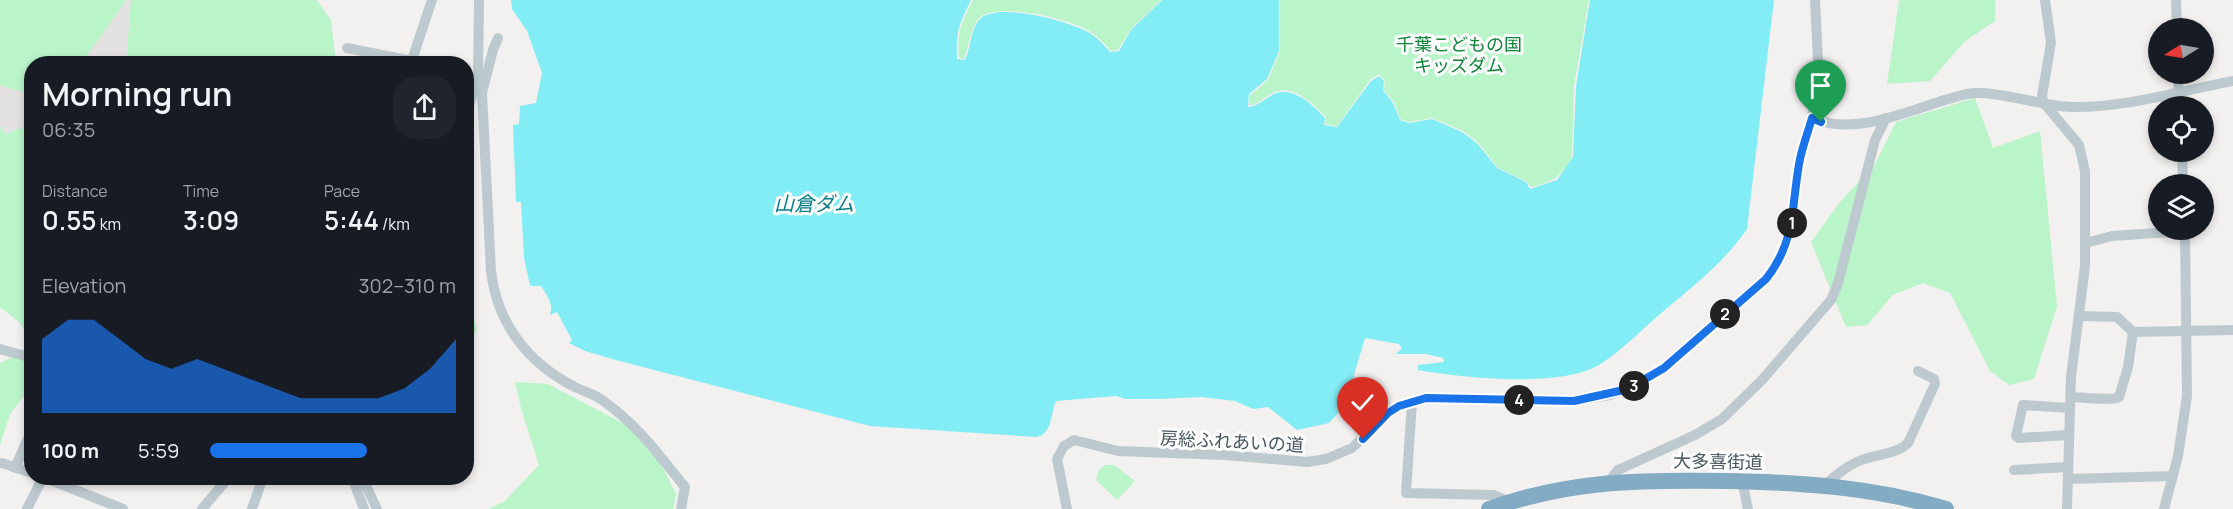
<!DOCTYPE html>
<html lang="en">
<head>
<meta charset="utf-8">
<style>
  body { margin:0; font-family:Manrope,"Noto Sans JP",sans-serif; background:#20242c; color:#f1f3f6; height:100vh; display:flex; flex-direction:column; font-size:22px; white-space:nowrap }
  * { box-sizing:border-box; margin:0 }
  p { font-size:20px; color:#9ea1a6 }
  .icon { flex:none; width:33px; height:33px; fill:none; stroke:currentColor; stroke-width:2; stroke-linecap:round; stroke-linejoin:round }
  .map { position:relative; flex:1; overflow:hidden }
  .details { position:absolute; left:24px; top:56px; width:450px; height:429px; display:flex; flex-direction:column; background:#171b24; border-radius:24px; box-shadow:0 3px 9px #0003 }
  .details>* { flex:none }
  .needle { width:39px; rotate:259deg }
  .tools { position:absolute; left:2148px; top:18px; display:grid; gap:12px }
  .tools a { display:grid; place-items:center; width:66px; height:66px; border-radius:50%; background:#171b24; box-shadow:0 3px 9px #0003; font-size:30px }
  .pin { position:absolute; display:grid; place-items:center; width:51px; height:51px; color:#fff; margin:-62px -26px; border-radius:50% 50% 50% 0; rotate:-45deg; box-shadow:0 0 6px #0007 }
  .pin .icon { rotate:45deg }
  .km { position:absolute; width:30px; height:30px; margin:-15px; border-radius:50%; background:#222; color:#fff; font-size:16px; line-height:30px; text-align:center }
  .round { display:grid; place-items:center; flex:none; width:63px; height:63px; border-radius:24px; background:#20242c }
  .summary { display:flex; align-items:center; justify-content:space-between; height:102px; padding:0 18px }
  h1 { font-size:33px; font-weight:600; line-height:45px }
  .metrics { display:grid; grid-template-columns:repeat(3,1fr); gap:9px; height:102px; padding:6px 18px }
  .metrics div { display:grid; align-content:center }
  .metrics b { font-size:26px; font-weight:600 }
  .metrics small { font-size:16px; font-weight:400 }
  .metrics p { font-size:16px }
  .chart { height:168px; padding:12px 18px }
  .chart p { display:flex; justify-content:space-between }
  .chart svg { width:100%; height:108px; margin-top:6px; fill:#1a73e8; opacity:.7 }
  ul { padding:0 18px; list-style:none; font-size:20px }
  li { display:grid; grid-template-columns:96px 72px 1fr; align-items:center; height:45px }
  li i { height:15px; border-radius:8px; background:#1a73e8 }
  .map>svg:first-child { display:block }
</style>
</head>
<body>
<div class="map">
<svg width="2233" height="509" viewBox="0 0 2233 509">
  <rect width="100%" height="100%" fill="#f3f0f0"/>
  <path fill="#e4e1e2" d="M 0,0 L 131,0 L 126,63 L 32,63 L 31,124 L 5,134 L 0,126 Z"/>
  <g fill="#baf4c9">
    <path d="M 0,0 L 124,0 L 125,2 L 82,63 L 32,63 L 31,95 L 0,85 Z"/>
    <path d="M 131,0 L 317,0 L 331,20 L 336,63 L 126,63 Z"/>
    <path d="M 973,0 L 1161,0 L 1131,29 L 1118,50 L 1111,51 C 1103,42 1096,35 1086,29 C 1066,19 994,0 978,19 C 971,28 968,48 964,59 L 959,58 C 957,29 961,25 973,0 Z"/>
    <path d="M 1280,0 L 1589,0 L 1574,86 L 1572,157 C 1563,176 1551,183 1531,187 L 1526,181 L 1498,168 L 1479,143 L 1463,131 L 1432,118 L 1409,122 L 1400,119 L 1394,102 L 1384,90 L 1385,81 L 1379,74 L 1370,80 L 1337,126 L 1325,124 L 1326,117 C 1314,105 1294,84 1275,92 C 1265,95 1260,105 1249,105 L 1250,95 L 1268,80 L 1280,51 Z"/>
    <path d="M 1899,0 L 1995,0 L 1995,21 L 1964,42 L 1930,81 L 1887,84 Z"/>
    <path d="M 1975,98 L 1993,148 L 2040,131 L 2057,306 L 2034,379 L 2009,385 L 1990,371 L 1950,293 L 1923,283 L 1893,295 L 1867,325 L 1846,327 L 1811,242 L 1840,202 L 1875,164 L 1896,122 Z"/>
    <path d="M 31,124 L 32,124 L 31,342 L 20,323 L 0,307 L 0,126 L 5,134 Z"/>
    <path d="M 466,293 L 477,330 L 467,346 L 466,346 Z"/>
    <path d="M 31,348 L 31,394 L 26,393 L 10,414 L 0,445 L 0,363 Z"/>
    <path d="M 515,382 L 548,384 L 647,436 L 676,494 L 673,509 L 489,509 L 505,501 L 539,465 L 521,408 Z"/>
    <path d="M 1105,465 L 1114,465 L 1135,481 L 1117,500 L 1096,480 L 1099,470 Z"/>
  </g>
  <path fill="#83edf5" d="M 511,0 L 971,0 C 959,25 956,30 957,59 L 965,60 C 970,49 971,31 978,21 C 993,0 1067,21 1086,31 C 1096,36 1103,44 1110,52 L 1119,51 L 1131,30 L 1162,0 L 1279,0 L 1279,51 L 1267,79 L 1249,94 L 1248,107 C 1259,106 1265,98 1274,94 C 1292,85 1313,105 1325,118 L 1324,125 L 1337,127 L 1371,81 L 1379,76 L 1384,81 L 1383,90 L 1393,103 L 1400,120 L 1409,123 L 1432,119 L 1462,132 L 1478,144 L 1497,168 L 1526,182 L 1530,189 L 1557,180 L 1573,157 L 1576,86 L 1590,0 L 1774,0 L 1747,229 C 1725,261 1696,284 1666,309 C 1644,327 1623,350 1599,365 C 1560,388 1462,378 1418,370 L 1418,365 L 1444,362 L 1443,358 L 1426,354 L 1396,354 L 1402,348 L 1399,344 L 1365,338 L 1354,375 L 1351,399 L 1329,423 L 1297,430 L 1268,407 L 1253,409 L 1235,401 L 1202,397 L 1157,399 L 1125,399 L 1116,396 L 1056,401 C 1050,414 1053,434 1036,437 L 870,426 L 612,359 L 585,351 L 569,343 L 572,340 L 557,312 L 550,315 C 554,305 547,295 541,286 L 530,286 L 524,258 L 521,202 L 516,202 L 513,125 L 519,124 L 520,106 L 536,103 L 542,73 L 527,31 L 512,9 Z"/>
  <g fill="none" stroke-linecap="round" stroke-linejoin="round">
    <g stroke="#bccad0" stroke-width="10">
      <path d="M 2045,0 L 2051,43 L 2042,96 L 2044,103 L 2079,145 L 2085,171 L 2085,266 L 2071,377 L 2067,509"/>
      <path d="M 2176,0 L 2177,28"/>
      <path d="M 498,38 L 493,50 L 482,93 L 491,271 C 497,323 527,362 573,386 C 582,391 594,394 602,400 C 639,426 657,453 685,487 L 681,509"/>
      <path d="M 347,48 L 412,61"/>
      <path d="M 411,63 L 432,0"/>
      <path d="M 2178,74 L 2179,106"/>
      <path d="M 466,115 L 478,78 L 479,0"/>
      <path d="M 1812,118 C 1859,139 1920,104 1967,94 C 1993,89 2041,106 2071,107 C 2126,108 2180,91 2233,81"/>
      <path d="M 2182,152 L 2183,184"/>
      <path d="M 2086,243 L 2112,236 L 2186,231"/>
      <path d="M 2080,316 L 2117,317 L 2133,332 L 2233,330"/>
      <path d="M 0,349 L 32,358"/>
      <path d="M 2071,397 C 2081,397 2113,401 2119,397 L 2128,367 L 2133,332"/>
      <path d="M 1412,402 L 1406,493 L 1494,495 L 1510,502"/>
      <path d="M 2069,435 L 2019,438 L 2016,436 L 2023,405 L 2070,408"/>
      <path d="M 2,463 L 32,473"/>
      <path d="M 15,468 L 32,429"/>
      <path d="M 2014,470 L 2068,467"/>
      <path d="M 43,477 L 123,509"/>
      <path d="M 352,477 L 364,509"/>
      <path d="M 362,477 L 377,509"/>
      <path d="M 2068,479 L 2173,476"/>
      <path d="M 1609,481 L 1618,470 L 1695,435 L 1722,419 L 1762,380 L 1831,300 L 1838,283 L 1875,140 L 1886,118"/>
      <path d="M 1742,481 L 1748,509"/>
      <path d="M 1824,486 C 1835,476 1845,467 1859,461 C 1875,454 1896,455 1908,443 L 1935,384 L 1934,379 L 1918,371"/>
      <path d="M 27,509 L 43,477"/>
      <path d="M 202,509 L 229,477"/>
      <path d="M 252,509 L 263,477"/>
      <path d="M 1067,509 L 1057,459 L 1064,446 L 1074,440 L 1118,451 L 1225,455 L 1307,462 L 1326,459 L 1352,448 L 1388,413 L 1399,406 L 1426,398 L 1574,401 L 1610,395 L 1628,389 L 1664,368 L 1766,279 L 1775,267 L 1790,234 L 1800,158 L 1816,102 L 1819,82 L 1815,0"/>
      <path d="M 2164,509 L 2178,456 L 2187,396 L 2185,230"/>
    </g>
    <path stroke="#83abc3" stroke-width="16" d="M 1489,509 C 1571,480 1638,480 1724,481 C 1799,482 1874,487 1946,509"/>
  </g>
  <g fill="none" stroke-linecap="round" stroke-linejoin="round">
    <defs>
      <path id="route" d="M 1363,439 L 1388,413 L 1399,406 L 1426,398 L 1574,401 L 1628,389 L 1664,368 L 1766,279 C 1797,240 1791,204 1800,159 C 1803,145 1808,132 1812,118 L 1821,122"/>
    </defs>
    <use href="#route" stroke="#fff" stroke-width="12"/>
    <use href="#route" stroke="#1a73e8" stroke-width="8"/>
  </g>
  <g text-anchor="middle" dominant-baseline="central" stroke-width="6" stroke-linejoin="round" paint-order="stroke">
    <g font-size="18" fill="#0e8438" stroke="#fff">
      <text x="1459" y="44">千葉こどもの国<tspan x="1459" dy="21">キッズダム</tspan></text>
    </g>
    <g font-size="18" fill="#46575f" stroke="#fff">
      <text transform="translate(1232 441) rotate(3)">房総ふれあいの道</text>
      <text transform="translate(1718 461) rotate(1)">大多喜街道</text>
    </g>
    <g font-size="20" font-style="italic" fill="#057d86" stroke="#fff">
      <text x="814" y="203">山倉ダム</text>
    </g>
  </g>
</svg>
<div class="tools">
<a><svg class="needle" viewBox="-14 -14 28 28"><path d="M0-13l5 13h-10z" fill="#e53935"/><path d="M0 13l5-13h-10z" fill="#9ea1a6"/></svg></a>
<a><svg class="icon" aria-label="locate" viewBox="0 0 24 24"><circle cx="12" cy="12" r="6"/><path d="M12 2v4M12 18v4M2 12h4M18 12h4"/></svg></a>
<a><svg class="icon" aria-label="layers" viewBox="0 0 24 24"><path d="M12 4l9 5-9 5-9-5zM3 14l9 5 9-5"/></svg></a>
</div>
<div class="pin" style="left:1821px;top:122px;background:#1e9e55"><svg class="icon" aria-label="arrive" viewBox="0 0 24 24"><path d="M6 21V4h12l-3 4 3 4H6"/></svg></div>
<div class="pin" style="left:1363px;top:439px;background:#d93025"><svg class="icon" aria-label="check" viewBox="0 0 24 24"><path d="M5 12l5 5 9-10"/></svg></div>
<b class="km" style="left:1792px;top:223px">1</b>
<b class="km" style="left:1725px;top:314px">2</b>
<b class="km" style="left:1634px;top:386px">3</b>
<b class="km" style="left:1519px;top:400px">4</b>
<section class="details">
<div class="summary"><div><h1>Morning run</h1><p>06:35</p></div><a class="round"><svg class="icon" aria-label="share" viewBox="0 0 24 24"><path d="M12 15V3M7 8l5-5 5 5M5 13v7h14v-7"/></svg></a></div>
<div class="metrics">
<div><p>Distance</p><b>0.55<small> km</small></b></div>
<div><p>Time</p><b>3:09</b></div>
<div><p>Pace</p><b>5:44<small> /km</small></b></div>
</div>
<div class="chart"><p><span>Elevation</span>302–310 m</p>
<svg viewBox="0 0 160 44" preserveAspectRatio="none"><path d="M0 44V14L10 6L20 6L30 14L40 22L50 26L60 22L70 26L80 30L90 34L100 38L110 38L120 38L130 38L140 34L150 26L160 14V44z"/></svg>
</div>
<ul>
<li><b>100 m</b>5:59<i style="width:64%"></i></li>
</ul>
</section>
</div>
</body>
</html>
